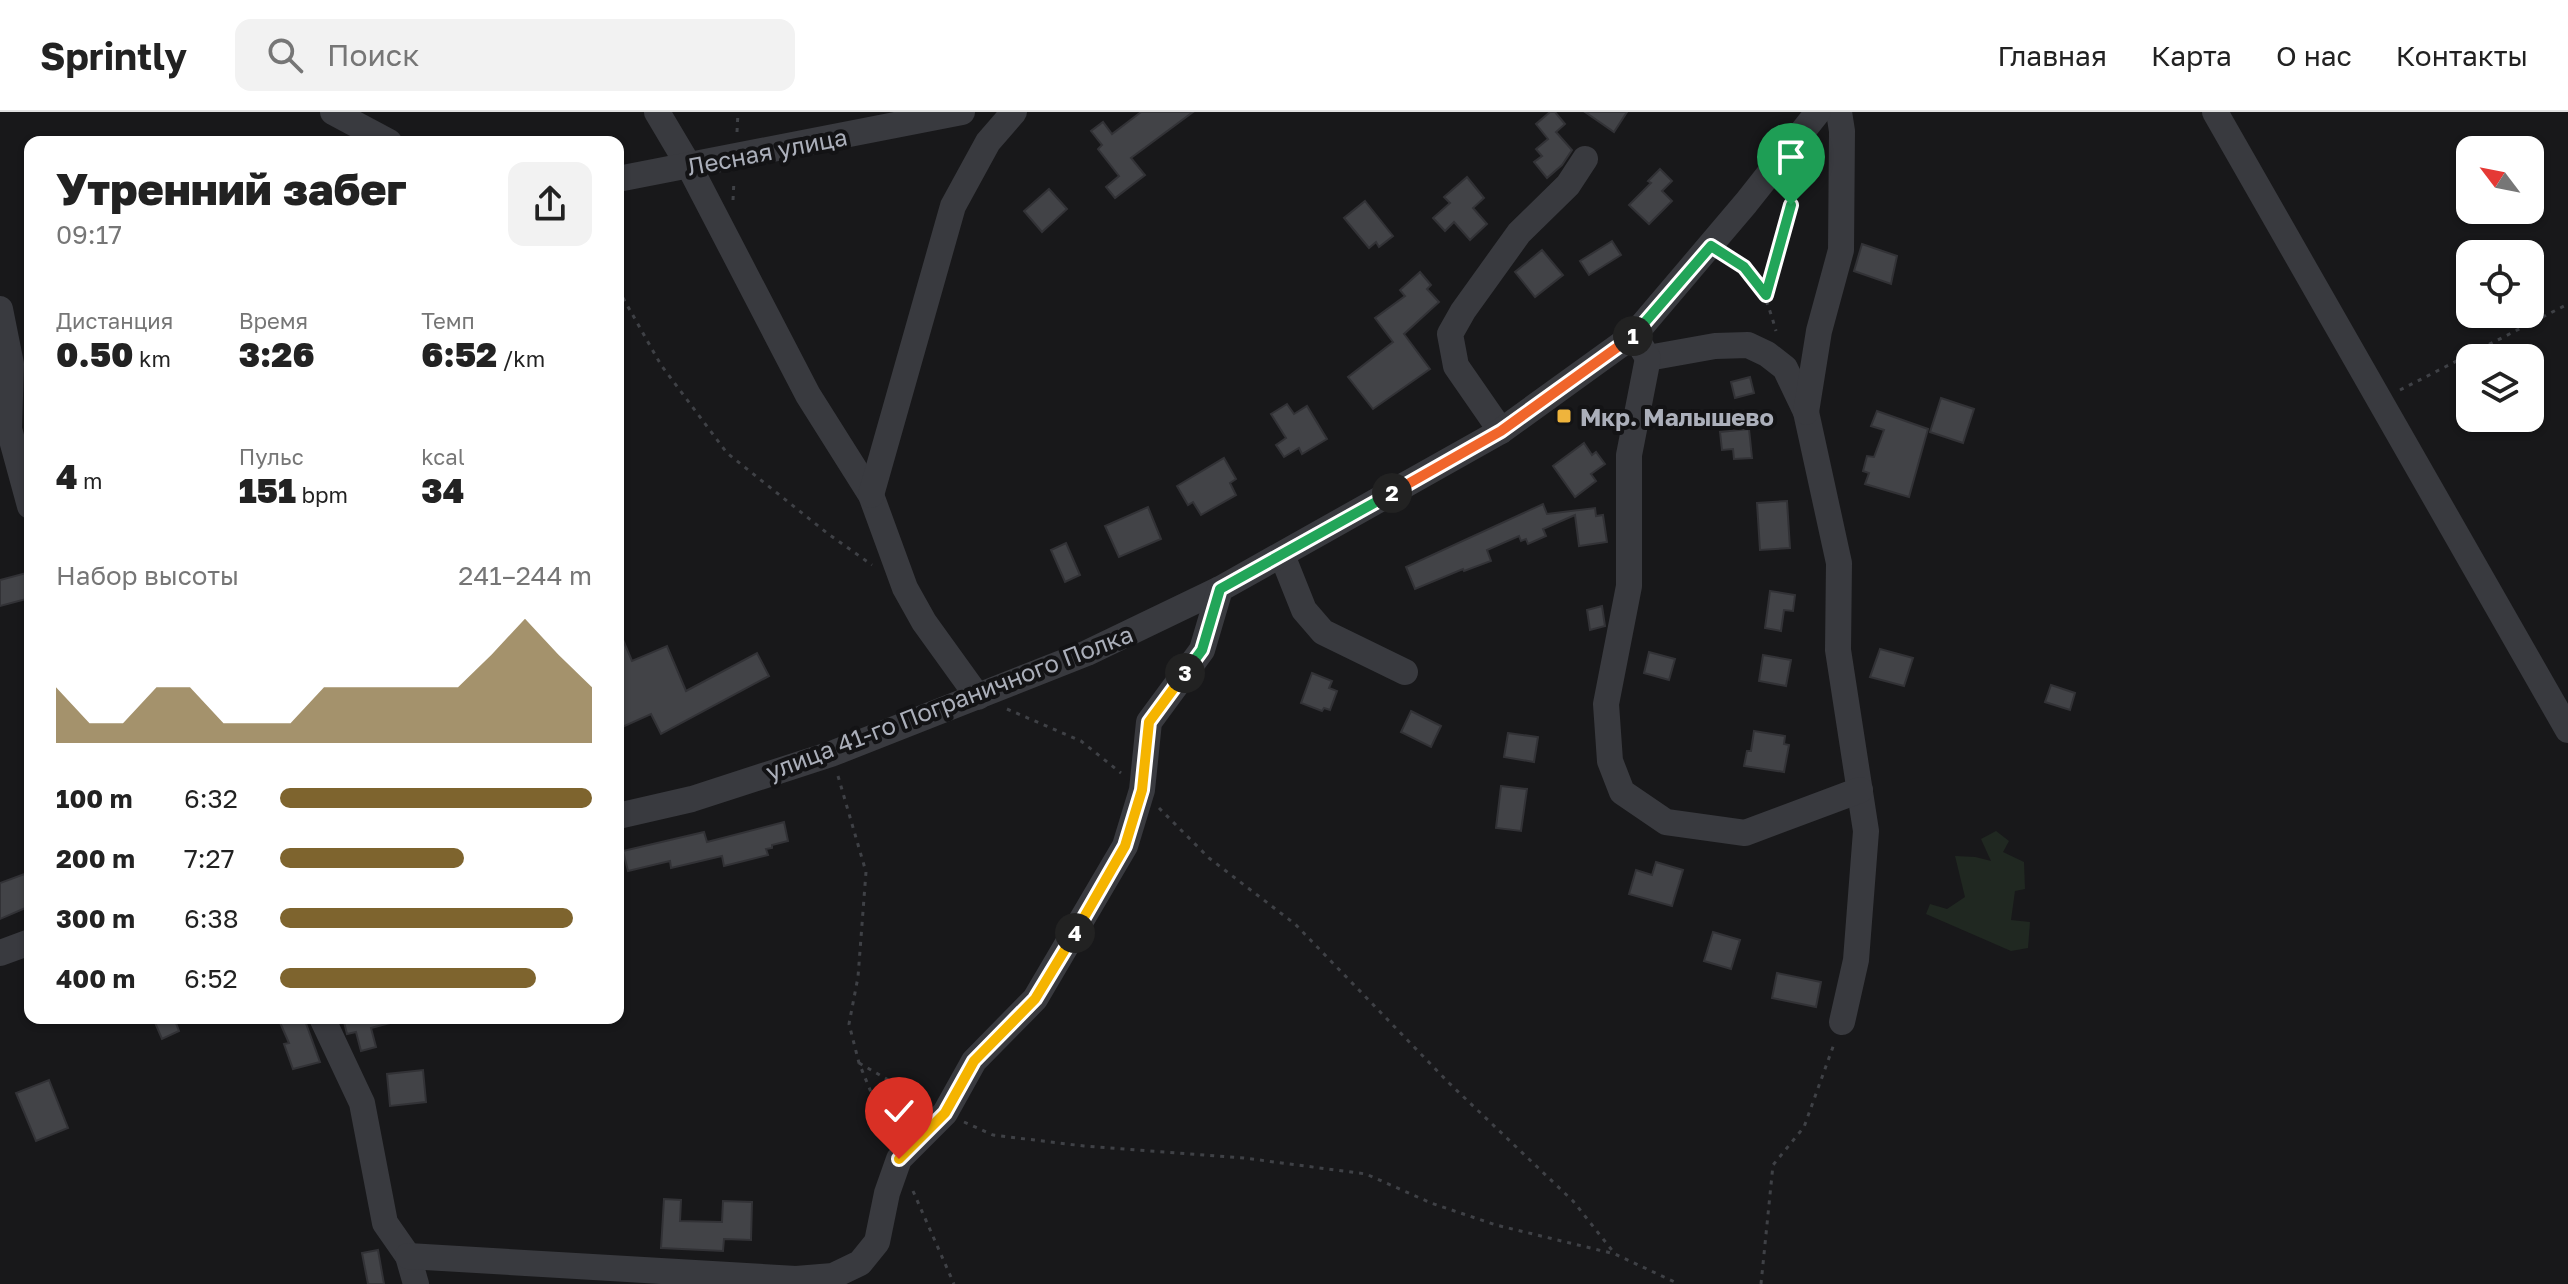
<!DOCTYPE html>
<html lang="ru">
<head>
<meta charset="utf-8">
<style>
  body { margin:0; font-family:"Golos Text",sans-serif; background:#f2f2f2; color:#222; height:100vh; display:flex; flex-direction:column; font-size:30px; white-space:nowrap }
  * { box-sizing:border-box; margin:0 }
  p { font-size:26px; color:#767676 }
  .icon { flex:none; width:44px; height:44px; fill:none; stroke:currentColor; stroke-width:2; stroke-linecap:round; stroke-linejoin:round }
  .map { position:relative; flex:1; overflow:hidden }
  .panel { position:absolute; left:24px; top:24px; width:600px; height:888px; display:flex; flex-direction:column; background:#fff; border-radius:16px; box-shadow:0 2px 6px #0004 }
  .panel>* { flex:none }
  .needle { width:52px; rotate:302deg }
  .controls { position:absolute; left:2456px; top:24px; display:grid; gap:16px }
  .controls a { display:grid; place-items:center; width:88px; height:88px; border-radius:16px; background:#fff; box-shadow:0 2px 6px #0004; font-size:40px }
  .pin { position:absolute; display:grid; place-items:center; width:68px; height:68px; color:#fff; margin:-82px -34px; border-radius:50% 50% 50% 0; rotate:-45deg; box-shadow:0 0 8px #0007 }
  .pin .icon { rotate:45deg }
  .km { position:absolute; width:40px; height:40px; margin:-20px; border-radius:50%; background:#222; color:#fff; font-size:22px; line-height:40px; text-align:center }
  .round { display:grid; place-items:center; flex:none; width:84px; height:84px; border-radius:16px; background:#f2f2f2 }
  .head { display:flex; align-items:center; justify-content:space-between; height:136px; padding:0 32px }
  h1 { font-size:44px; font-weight:800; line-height:60px }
  .metrics { display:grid; grid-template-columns:repeat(3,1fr); gap:12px; height:136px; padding:8px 32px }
  .metrics div { display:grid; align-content:center }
  .metrics b { font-size:34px; font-weight:800 }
  .metrics small { font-size:22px; font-weight:400 }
  .metrics p { font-size:22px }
  .chart { height:224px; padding:16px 32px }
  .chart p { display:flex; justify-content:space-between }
  .chart svg { width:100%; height:144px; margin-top:8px; fill:#7e642e; opacity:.7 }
  ul { padding:0 32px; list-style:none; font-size:26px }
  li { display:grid; grid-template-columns:128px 96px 1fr; align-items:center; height:60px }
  li i { height:20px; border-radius:10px; background:#7e642e }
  header { display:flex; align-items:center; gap:48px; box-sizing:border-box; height:112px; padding:0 40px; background:#fff; border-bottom:2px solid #e0e0e0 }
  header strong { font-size:38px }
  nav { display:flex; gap:44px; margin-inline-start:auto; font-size:28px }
  .search { width:560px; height:72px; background:#f2f2f2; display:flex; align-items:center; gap:20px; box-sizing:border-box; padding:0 28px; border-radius:16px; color:#767676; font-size:30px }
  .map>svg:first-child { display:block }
</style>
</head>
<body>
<header>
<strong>Sprintly</strong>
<div class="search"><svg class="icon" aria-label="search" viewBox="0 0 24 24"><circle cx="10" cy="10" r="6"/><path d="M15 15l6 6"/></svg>Поиск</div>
<nav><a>Главная</a><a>Карта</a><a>О нас</a><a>Контакты</a></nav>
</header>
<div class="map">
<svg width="2568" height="1172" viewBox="0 0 2568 1172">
  <rect width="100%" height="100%" fill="#18181a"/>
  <path fill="#202821" d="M 1996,719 L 2009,729 L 2003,740 L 2024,750 L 2025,777 L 2015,779 L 2011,808 L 2030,810 L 2028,836 L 2011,839 L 1926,802 L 1930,792 L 1947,797 L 1965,785 L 1955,744 L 1975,745 L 1991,749 L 1981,727 Z"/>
  <g fill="#424347" stroke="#323236" stroke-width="2">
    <path d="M 1141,0 L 1193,0 L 1131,46 L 1145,63 L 1115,86 L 1106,75 L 1119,64 L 1098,37 L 1102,33 L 1091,19 L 1103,10 L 1112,22 Z"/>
    <path d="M 1550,0 L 1555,0 L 1565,12 L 1556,20 L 1572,38 L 1562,53 L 1547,66 L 1534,50 L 1542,44 L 1536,37 L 1548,27 L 1536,12 Z"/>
    <path d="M 1585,0 L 1627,0 L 1614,20 Z"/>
    <path d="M 1660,57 L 1672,69 L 1662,79 L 1672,89 L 1649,112 L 1629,93 L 1651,71 L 1648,69 Z"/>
    <path d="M 1467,65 L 1484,86 L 1473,96 L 1487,112 L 1470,128 L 1454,110 L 1445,119 L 1433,106 L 1450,91 L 1444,85 Z"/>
    <path d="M 1049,77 L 1067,97 L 1042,120 L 1024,99 Z"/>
    <path d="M 1365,89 L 1393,124 L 1379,135 L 1376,130 L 1369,136 L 1344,106 Z"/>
    <path d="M 1612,129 L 1621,143 L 1589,163 L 1580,149 Z"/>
    <path d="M 1862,132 L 1897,144 L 1891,172 L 1854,159 Z"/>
    <path d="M 1542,138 L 1563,163 L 1535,185 L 1515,160 Z"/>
    <path d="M 1420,160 L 1431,173 L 1427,177 L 1439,190 L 1404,222 L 1430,257 L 1373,297 L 1348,265 L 1393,230 L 1375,206 L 1405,184 L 1400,178 Z"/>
    <path d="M 1750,265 L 1754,281 L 1735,286 L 1731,270 Z"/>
    <path d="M 1941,286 L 1974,297 L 1963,331 L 1930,320 Z"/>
    <path d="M 1287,292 L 1294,302 L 1307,294 L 1327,327 L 1302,342 L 1299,336 L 1284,345 L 1276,333 L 1286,326 L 1271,302 Z"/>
    <path d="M 1877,299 L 1928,317 L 1909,385 L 1865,372 L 1869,361 L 1863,359 L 1867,344 L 1874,345 L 1884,318 L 1871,314 Z"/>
    <path d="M 1749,317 L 1752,346 L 1734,347 L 1733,337 L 1722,338 L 1720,320 Z"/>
    <path d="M 1584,331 L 1592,343 L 1596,340 L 1605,352 L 1591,362 L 1596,369 L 1575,385 L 1553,354 Z"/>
    <path d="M 1224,346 L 1236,367 L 1230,371 L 1236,383 L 1201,403 L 1193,390 L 1188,393 L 1177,374 Z"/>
    <path d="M 1787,389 L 1790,436 L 1760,438 L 1757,391 Z"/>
    <path d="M 1543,392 L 1547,402 L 1595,396 L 1596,404 L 1603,403 L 1607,430 L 1579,434 L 1575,403 L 1543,417 L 1546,424 L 1528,432 L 1526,427 L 1521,429 L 1519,424 L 1487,438 L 1491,449 L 1464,459 L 1463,457 L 1415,477 L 1406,455 Z"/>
    <path d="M 1148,395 L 1161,427 L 1119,445 L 1105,414 Z"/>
    <path d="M 1066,431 L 1080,463 L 1065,470 L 1051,438 Z"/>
    <path d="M 30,460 L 30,486 L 0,494 L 0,468 Z"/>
    <path d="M 1770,479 L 1795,483 L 1793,499 L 1784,498 L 1781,519 L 1765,516 Z"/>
    <path d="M 1602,494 L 1605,514 L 1590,518 L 1587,498 Z"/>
    <path d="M 618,516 L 632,549 L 667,534 L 686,579 L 757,541 L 769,564 L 661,622 L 651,602 L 618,617 Z"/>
    <path d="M 1880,537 L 1913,546 L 1904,574 L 1870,565 Z"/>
    <path d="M 1649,540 L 1675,547 L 1669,568 L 1644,561 Z"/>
    <path d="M 1763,543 L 1791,548 L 1786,574 L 1759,569 Z"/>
    <path d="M 1312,561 L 1332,569 L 1329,576 L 1337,579 L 1330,598 L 1324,596 L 1322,599 L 1301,591 Z"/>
    <path d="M 2051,573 L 2075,581 L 2070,598 L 2045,590 Z"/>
    <path d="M 1411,599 L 1441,614 L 1431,635 L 1401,620 Z"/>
    <path d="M 1754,619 L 1785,624 L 1784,632 L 1789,633 L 1784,660 L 1744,654 L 1747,639 L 1751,639 Z"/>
    <path d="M 1508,621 L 1538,625 L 1534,650 L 1504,645 Z"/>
    <path d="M 1501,674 L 1527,677 L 1521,719 L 1496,716 Z"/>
    <path d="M 784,710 L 788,729 L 772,733 L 772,736 L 766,737 L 768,743 L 724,754 L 722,744 L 671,756 L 670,749 L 628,759 L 623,739 L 704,720 L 707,730 Z"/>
    <path d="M 1656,750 L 1683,758 L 1672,794 L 1629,782 L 1636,758 L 1652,763 Z"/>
    <path d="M 30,760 L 30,794 L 0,807 L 0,771 Z"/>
    <path d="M 1713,820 L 1740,828 L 1731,857 L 1704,849 Z"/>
    <path d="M 1777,861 L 1821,870 L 1816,895 L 1772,886 Z"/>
    <path d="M 153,906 L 174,906 L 179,919 L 162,927 Z"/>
    <path d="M 278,906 L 304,906 L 320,950 L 293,957 L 284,932 L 289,931 Z"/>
    <path d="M 343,906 L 389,906 L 390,911 L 371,916 L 376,935 L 361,939 L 356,920 L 347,922 Z"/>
    <path d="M 423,958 L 426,990 L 390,994 L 387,962 Z"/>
    <path d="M 49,968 L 68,1016 L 36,1029 L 16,981 Z"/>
    <path d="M 664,1087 L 681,1088 L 680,1109 L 722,1110 L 723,1089 L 752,1090 L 751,1128 L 724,1127 L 723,1139 L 661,1136 Z"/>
    <path d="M 378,1138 L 384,1172 L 368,1172 L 362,1141 Z"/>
  </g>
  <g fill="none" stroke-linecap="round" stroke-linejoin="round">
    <g stroke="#3f4146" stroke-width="3" stroke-dasharray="4 6" stroke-linecap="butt">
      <path d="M 737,20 L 738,0"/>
      <path d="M 733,88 L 734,68"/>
      <path d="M 1727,145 C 1759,165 1766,184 1776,219"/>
      <path d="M 618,177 L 661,253 L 727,341 L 827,421 L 872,453"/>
      <path d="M 1766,183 L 1791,93 L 1792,69"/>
      <path d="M 2400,278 L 2568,192"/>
      <path d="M 1007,597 L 1081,629 L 1121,661"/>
      <path d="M 838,664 L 866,760 L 858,865 L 849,912 L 859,951 L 889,1024"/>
      <path d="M 1159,696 L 1209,746 L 1295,812 L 1449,971 L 1573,1089 L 1615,1142"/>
      <path d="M 859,951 L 926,990"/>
      <path d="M 964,1010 L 993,1023 L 1084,1034 L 1244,1046 L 1366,1062 L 1431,1091 L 1496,1113 L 1615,1142 L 1679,1172"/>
      <path d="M 913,1079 L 954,1172"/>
      <path d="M 1761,1172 L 1773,1053 L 1804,1015 L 1834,932"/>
    </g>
    <g stroke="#393a3f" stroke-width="26">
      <path d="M 333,0 L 389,30"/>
      <path d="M 657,0 L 689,54 L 808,283 L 871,383 L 905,476 L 924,510 L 978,585"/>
      <path d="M 2215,0 L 2568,618"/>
      <path d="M 618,67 L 962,0"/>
      <path d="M 0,197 L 11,252 L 9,317 L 30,394"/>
      <path d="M 1634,223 L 1648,246 L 1715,234 L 1748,233 L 1767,242 L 1785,256 L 1806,300 L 1839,451 L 1838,538 L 1866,719 L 1856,848 L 1842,910"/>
      <path d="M 1648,246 L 1629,343 L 1629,474 L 1606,592 L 1610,649 L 1622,680 L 1666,710 L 1745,721 L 1860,678"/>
      <path d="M 1806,300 L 1819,219 L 1841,138 L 1842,19 L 1839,0"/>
      <path d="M 1501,319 L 1456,254 L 1450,222 L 1463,199 L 1519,121 L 1568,73 L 1585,47"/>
      <path d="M 871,383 L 953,94 L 988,30 L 1014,0"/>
      <path d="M 1282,443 L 1304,498 L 1323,520 L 1405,560"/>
      <path d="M 618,704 L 692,687 L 831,642 L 1087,541 L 1220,477 L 1501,319 L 1634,223 L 1746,91 L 1818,0"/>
      <path d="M 0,841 L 30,830"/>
      <path d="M 322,906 L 362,991 L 385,1111 L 408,1144 L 416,1172"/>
      <path d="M 408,1144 L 796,1167 L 833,1164 L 860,1151 L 877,1130 L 887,1081 L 899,1047 L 945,1001 L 974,949 L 1035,887 L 1125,734 L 1142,678 L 1149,610 L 1202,538 L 1220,477"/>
    </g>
  </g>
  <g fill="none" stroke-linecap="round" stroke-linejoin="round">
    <defs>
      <path id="split-1" d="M 1633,224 L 1711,134 L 1744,155 L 1766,183 L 1791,93"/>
      <path id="split-2" d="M 1392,381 L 1501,319 L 1633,224"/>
      <path id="split-3" d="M 1185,561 L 1202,538 L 1220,477 L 1392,381"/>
      <path id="split-4" d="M 1075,821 L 1125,734 L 1142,678 L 1149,610 L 1185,561"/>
      <path id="split-5" d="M 899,1047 L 945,1001 L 974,949 L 1035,887 L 1075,821"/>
    </defs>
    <use href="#split-1" stroke="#fff" stroke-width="16"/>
    <use href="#split-2" stroke="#fff" stroke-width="16"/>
    <use href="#split-3" stroke="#fff" stroke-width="16"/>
    <use href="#split-4" stroke="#fff" stroke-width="16"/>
    <use href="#split-5" stroke="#fff" stroke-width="16"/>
    <use href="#split-1" stroke="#22a559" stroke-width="10"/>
    <use href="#split-2" stroke="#f0652b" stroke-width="10"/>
    <use href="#split-3" stroke="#22a559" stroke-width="10"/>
    <use href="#split-4" stroke="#f5b400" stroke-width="10"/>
    <use href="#split-5" stroke="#f5b400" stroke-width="10"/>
  </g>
  <rect fill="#efb43c" stroke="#131315" stroke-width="3" x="1556" y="296" width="16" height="16" rx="4"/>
  <g text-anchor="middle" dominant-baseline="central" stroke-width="8" stroke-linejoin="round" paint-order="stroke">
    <g font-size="24" fill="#abafba" stroke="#131315">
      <text transform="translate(767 39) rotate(-11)">Лесная улица</text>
      <text transform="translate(949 590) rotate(-21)">улица 41-го Пограничного Полка</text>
    </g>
    <g font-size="24" font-weight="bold" fill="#abafba" stroke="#131315" text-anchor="start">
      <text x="1580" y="304">Мкр. Малышево</text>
    </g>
  </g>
</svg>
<div class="controls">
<a><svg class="needle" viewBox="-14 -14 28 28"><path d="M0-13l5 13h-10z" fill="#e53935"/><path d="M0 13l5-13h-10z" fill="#767676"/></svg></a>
<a><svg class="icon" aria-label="locate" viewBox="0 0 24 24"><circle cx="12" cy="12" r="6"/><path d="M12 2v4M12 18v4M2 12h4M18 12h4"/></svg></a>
<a><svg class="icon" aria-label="layers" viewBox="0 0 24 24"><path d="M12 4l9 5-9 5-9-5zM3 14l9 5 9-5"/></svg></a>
</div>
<div class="pin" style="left:1791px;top:93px;background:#1e9e55"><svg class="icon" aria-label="arrive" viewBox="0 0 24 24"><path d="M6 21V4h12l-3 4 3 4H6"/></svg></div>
<div class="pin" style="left:899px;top:1047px;background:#d93025"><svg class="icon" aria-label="check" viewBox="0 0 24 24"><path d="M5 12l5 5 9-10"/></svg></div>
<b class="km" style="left:1633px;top:224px">1</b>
<b class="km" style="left:1392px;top:381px">2</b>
<b class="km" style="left:1185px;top:561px">3</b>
<b class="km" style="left:1075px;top:821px">4</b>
<section class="panel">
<div class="head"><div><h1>Утренний забег</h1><p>09:17</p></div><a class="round"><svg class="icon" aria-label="share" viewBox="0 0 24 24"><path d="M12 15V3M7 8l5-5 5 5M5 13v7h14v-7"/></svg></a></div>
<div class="metrics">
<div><p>Дистанция</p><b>0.50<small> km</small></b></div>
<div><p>Время</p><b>3:26</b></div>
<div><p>Темп</p><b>6:52<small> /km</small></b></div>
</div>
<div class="metrics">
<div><b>4<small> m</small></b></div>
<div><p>Пульс</p><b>151<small> bpm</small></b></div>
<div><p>kcal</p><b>34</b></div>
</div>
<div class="chart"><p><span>Набор высоты</span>241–244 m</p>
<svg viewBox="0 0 160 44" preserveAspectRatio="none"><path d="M0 44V27L10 38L20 38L30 27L40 27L50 38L60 38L70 38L80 27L90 27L100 27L110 27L120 27L130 17L140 6L150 17L160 27V44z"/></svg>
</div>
<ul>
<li><b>100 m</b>6:32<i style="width:100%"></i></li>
<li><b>200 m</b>7:27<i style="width:59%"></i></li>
<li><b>300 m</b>6:38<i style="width:94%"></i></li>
<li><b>400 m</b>6:52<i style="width:82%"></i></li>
</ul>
</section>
</div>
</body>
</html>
